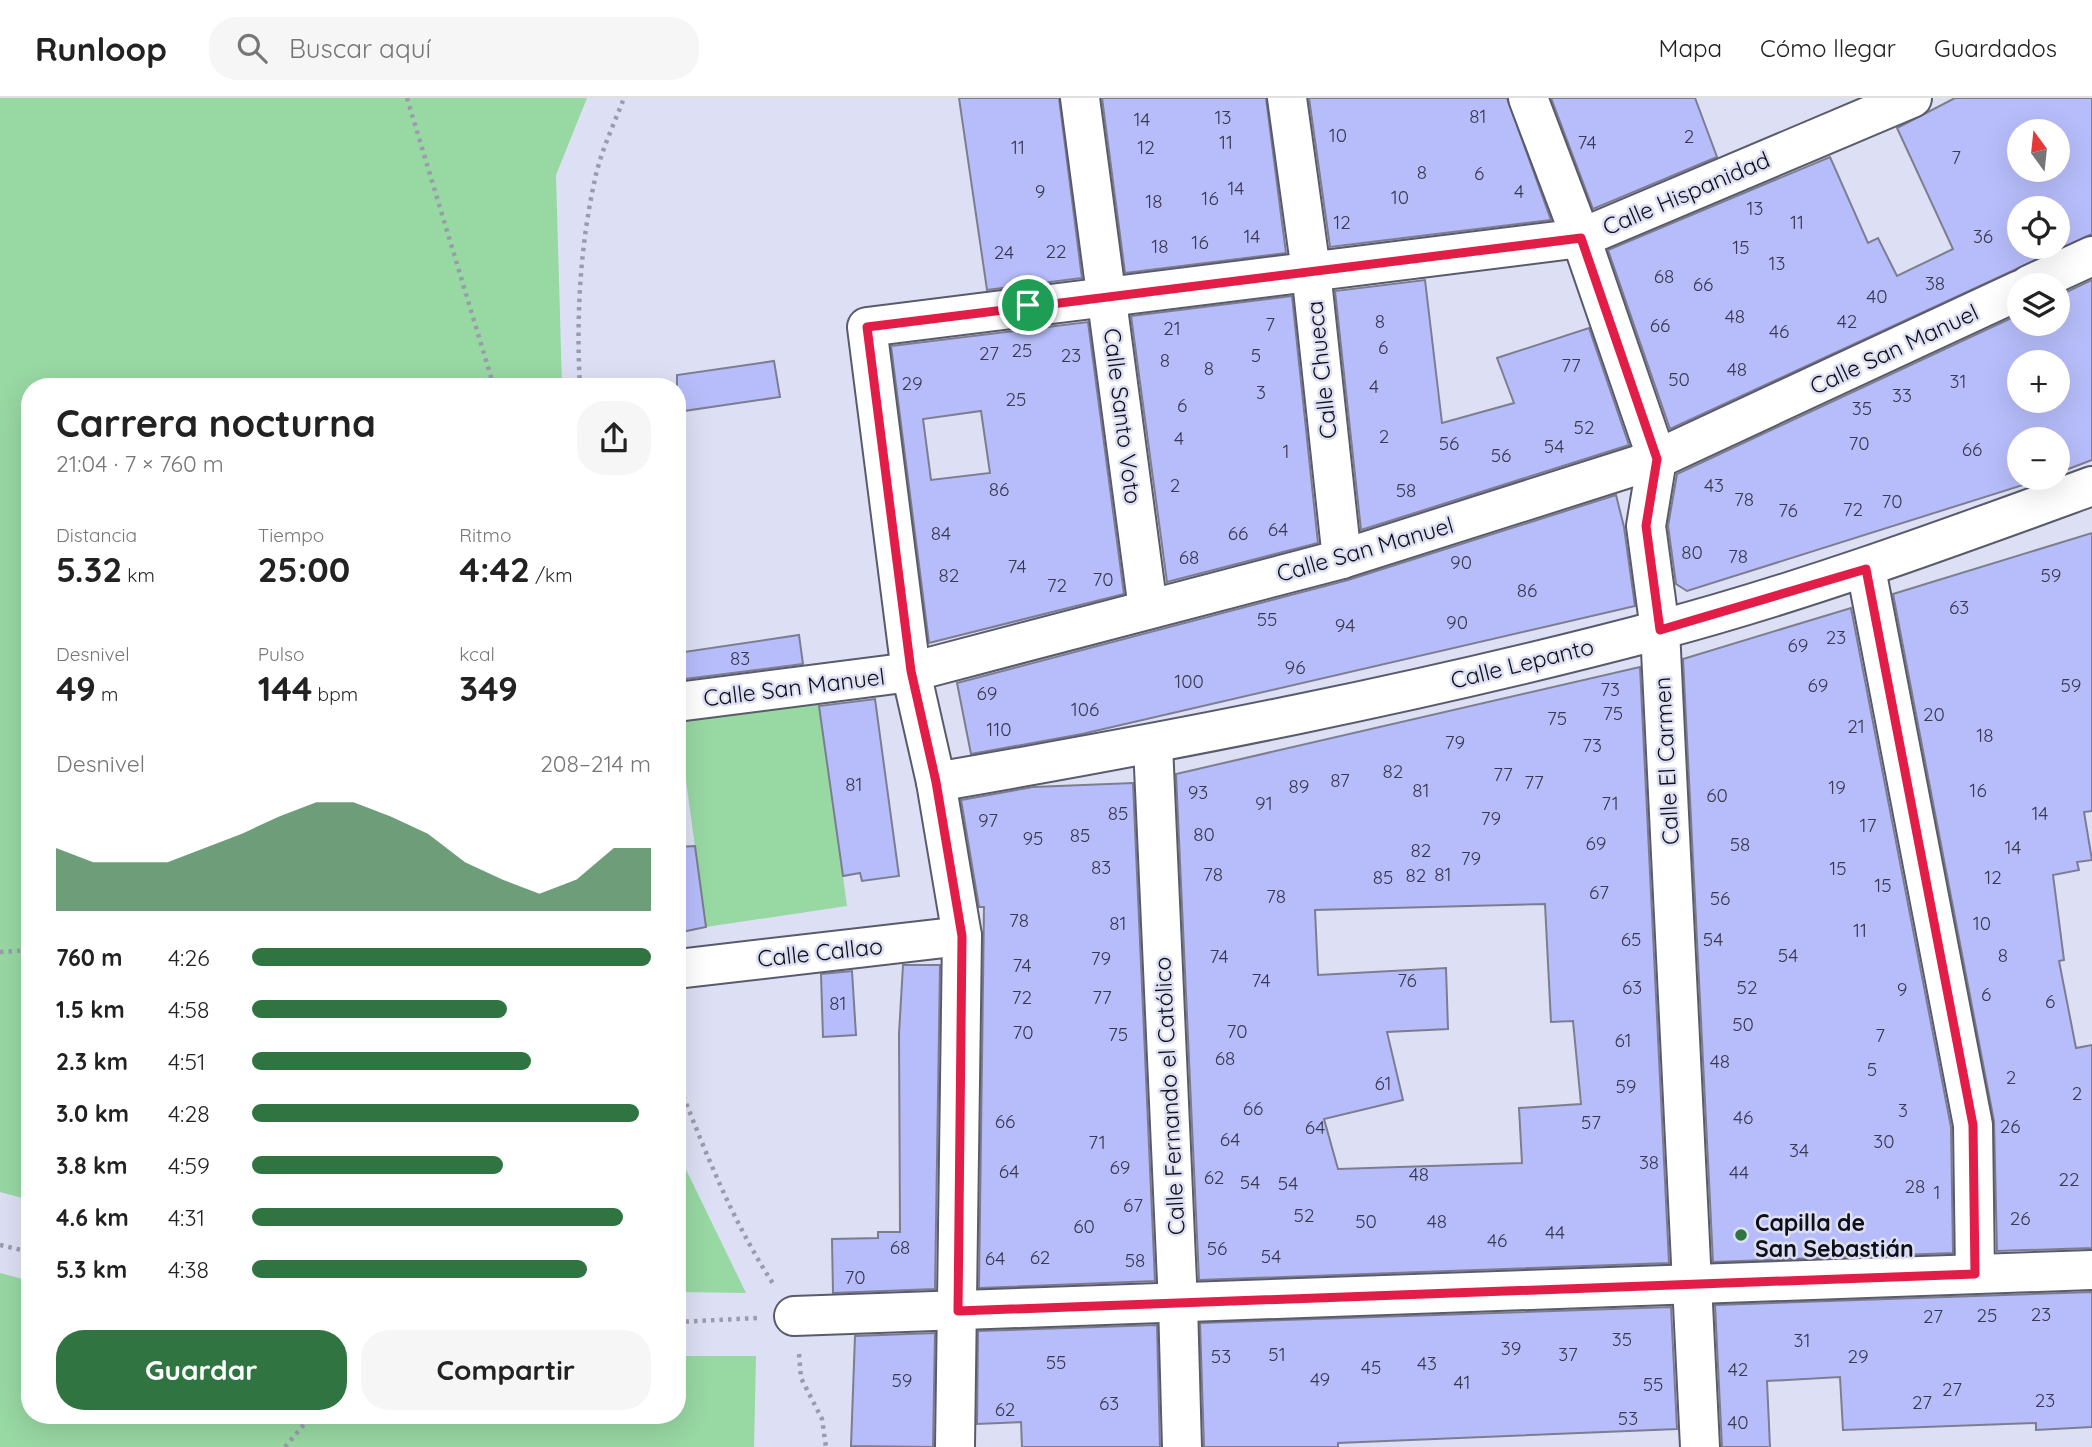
<!DOCTYPE html>
<html lang="es">
<head>
<meta charset="utf-8">
<style>
  body { margin:0; font-family:Quicksand,sans-serif; background:#f6f6f6; color:#222; height:100vh; display:flex; flex-direction:column; font-size:26px; white-space:nowrap }
  * { box-sizing:border-box; margin:0 }
  p { font-size:23px; color:#767676 }
  .icon { flex:none; width:38px; height:38px; fill:none; stroke:currentColor; stroke-width:2; stroke-linecap:round; stroke-linejoin:round }
  .map { position:relative; flex:1; overflow:hidden }
  .details { position:absolute; left:21px; top:280px; width:665px; height:1046px; display:flex; flex-direction:column; background:#fff; border-radius:28px; box-shadow:0 7px 28px #0002 }
  .details>* { flex:none }
  .needle { width:46px; rotate:345deg }
  .tools { position:absolute; left:2007px; top:21px; display:grid; gap:14px }
  .tools a { display:grid; place-items:center; width:63px; height:63px; border-radius:50%; background:#fff; box-shadow:0 7px 28px #0002; font-size:35px }
  .pin { position:absolute; display:grid; place-items:center; width:60px; height:60px; color:#fff; margin:-30px; border:4px solid #fff; border-radius:50%; box-shadow:0 2px 7px #0007 }
  .round { display:grid; place-items:center; flex:none; width:74px; height:74px; border-radius:28px; background:#f6f6f6 }
  .headline { display:flex; align-items:center; justify-content:space-between; height:119px; padding:0 35px }
  h1 { font-size:38px; font-weight:700; line-height:52px }
  .metrics { display:grid; grid-template-columns:repeat(3,1fr); gap:10px; height:119px; padding:7px 35px }
  .metrics div { display:grid; align-content:center }
  .metrics b { font-size:35px; font-weight:700 }
  .metrics small { font-size:19px; font-weight:400 }
  .metrics p { font-size:19px }
  .chart { height:196px; padding:14px 35px }
  .chart p { display:flex; justify-content:space-between }
  .chart svg { width:100%; height:126px; margin-top:7px; fill:#307541; opacity:.7 }
  .button { display:flex; gap:14px; margin-top:auto; padding:14px 35px }
  .button a { flex:1; height:80px; border-radius:28px; background:#307541; color:#fff; font-size:28px; font-weight:700; line-height:80px; text-align:center }
  .button a+a { background:#f6f6f6; color:#222 }
  ul { padding:0 35px; list-style:none; font-size:23px }
  li { display:grid; grid-template-columns:112px 84px 1fr; align-items:center; height:52px }
  li i { height:18px; border-radius:9px; background:#307541 }
  header { display:flex; align-items:center; gap:42px; box-sizing:border-box; height:98px; padding:0 35px; background:#fff; border-bottom:2px solid #e0e0e0 }
  header strong { font-size:33px }
  nav { display:flex; gap:38px; margin-inline-start:auto; font-size:24px }
  .search { width:490px; height:63px; background:#f6f6f6; display:flex; align-items:center; gap:18px; box-sizing:border-box; padding:0 24px; border-radius:28px; color:#767676; font-size:26px }
  .map>svg:first-child { display:block }
</style>
</head>
<body>
<header>
<strong>Runloop</strong>
<div class="search"><svg class="icon" aria-label="search" viewBox="0 0 24 24"><circle cx="10" cy="10" r="6"/><path d="M15 15l6 6"/></svg>Buscar aquí</div>
<nav><a>Mapa</a><a>Cómo llegar</a><a>Guardados</a></nav>
</header>
<div class="map">
<svg width="2092" height="1349" viewBox="0 0 2092 1349">
  <rect width="100%" height="100%" fill="#dde0f4"/>
  <g fill="#98d8a3">
    <path d="M 0,0 L 587,0 L 556,77 L 562,289 L 30,289 L 30,1102 L 0,1094 Z"/>
    <path d="M 819,604 L 847,808 L 706,829 L 678,624 Z"/>
    <path d="M 677,1053 L 746,1195 L 747,1195 L 677,1194 Z"/>
    <path d="M 0,1175 L 30,1183 L 30,1318 L 677,1318 L 677,1258 L 756,1258 L 754,1349 L 0,1349 Z"/>
  </g>
  <g fill="#b7bdfa" stroke="#7c7e90" stroke-width="2" fill-rule="evenodd">
    <path d="M 959,0 L 1059,0 L 1082,180 L 987,192 Z"/>
    <path d="M 1102,0 L 1266,0 L 1286,155 L 1125,175 Z"/>
    <path d="M 1309,0 L 1507,0 L 1551,122 L 1330,149 Z"/>
    <path d="M 1551,0 L 1695,0 L 1717,59 L 1593,111 Z"/>
    <path d="M 1955,0 L 2092,0 L 2092,136 L 1670,331 L 1608,152 L 1830,59 L 1868,145 L 1878,140 L 1897,178 L 1953,151 L 1897,30 ZM 2020,33 L 2058,33 L 2058,72 L 2020,72 ZM 2020,110 L 2058,110 L 2058,149 L 2020,149 Z"/>
    <path d="M 1425,182 L 1442,325 L 1514,305 L 1497,260 L 1589,230 L 1629,347 L 1361,432 L 1335,193 Z"/>
    <path d="M 2092,182 L 2092,362 L 2058,375 L 2058,341 L 2020,341 L 2020,380 L 2045,380 L 1687,493 L 1676,486 L 1668,428 L 1677,376 L 2020,216 L 2020,226 L 2058,226 L 2058,198 ZM 2020,264 L 2058,264 L 2058,303 L 2020,303 Z"/>
    <path d="M 1292,198 L 1318,445 L 1167,484 L 1131,218 Z"/>
    <path d="M 1088,224 L 1124,496 L 929,545 L 891,248 ZM 981,313 L 990,375 L 931,382 L 923,321 Z"/>
    <path d="M 774,263 L 780,299 L 677,314 L 677,277 Z"/>
    <path d="M 1616,397 L 1624,429 L 1635,508 L 1082,636 L 971,656 L 957,585 L 1348,482 Z"/>
    <path d="M 2092,435 L 2092,713 L 2084,714 L 2092,762 L 2077,764 L 2079,772 L 2053,777 L 2064,862 L 2059,863 L 2076,950 L 2092,947 L 2092,1150 L 1997,1153 L 1994,1023 L 1893,496 Z"/>
    <path d="M 1851,510 L 1951,1029 L 1953,1155 L 1713,1164 L 1683,561 Z"/>
    <path d="M 799,537 L 803,566 L 677,582 L 677,555 Z"/>
    <path d="M 1640,569 L 1669,1165 L 1199,1182 L 1176,676 ZM 1545,806 L 1551,924 L 1573,923 L 1581,1006 L 1519,1010 L 1522,1065 L 1338,1071 L 1324,1021 L 1403,1002 L 1387,934 L 1448,931 L 1446,870 L 1318,877 L 1315,812 Z"/>
    <path d="M 875,601 L 899,778 L 862,783 L 860,775 L 843,778 L 819,608 Z"/>
    <path d="M 1133,685 L 1155,1183 L 979,1190 L 984,809 L 979,809 L 961,702 L 1033,689 Z"/>
    <path d="M 695,748 L 706,829 L 677,835 L 677,749 Z"/>
    <path d="M 903,867 L 940,867 L 935,1191 L 833,1195 L 832,1141 L 878,1140 L 878,1134 L 900,1134 L 899,936 Z"/>
    <path d="M 852,873 L 856,937 L 823,939 L 821,876 Z"/>
    <path d="M 2092,1194 L 2092,1329 L 2036,1332 L 2036,1325 L 1843,1332 L 1840,1279 L 1767,1283 L 1770,1349 L 1722,1349 L 1715,1207 Z"/>
    <path d="M 1671,1209 L 1677,1331 L 1338,1345 L 1338,1349 L 1204,1349 L 1200,1225 Z"/>
    <path d="M 1157,1227 L 1160,1349 L 1022,1349 L 1021,1324 L 977,1326 L 978,1233 Z"/>
    <path d="M 935,1235 L 933,1349 L 851,1348 L 855,1238 Z"/>
  </g>
  <g fill="none" stroke-linecap="round" stroke-linejoin="round">
    <defs>
      <g id="street">
        <path d="M 1080,0 L 1148,511"/>
        <path d="M 1287,0 L 1311,173 L 1342,461"/>
        <path d="M 1528,0 L 1581,140 L 1657,361 L 1646,428 L 1660,532 L 1700,1349"/>
        <path d="M 2029,187 L 2092,158"/>
        <path d="M 1866,471 L 1973,1027 L 1975,1176"/>
        <path d="M 677,604 L 911,574 L 1342,461 L 1657,361 L 2020,192"/>
        <path d="M 1153,647 L 1178,1206 L 1182,1349"/>
        <path d="M 936,684 C 1179,642 1421,595 1659,532 C 1806,493 1949,440 2092,388"/>
        <path d="M 677,871 L 962,838"/>
        <path d="M 794,1218 L 2092,1172"/>
        <path d="M 955,1349 L 962,838 L 936,684 L 911,574 L 867,229 L 1581,140 L 1912,0"/>
      </g>
    </defs>
    <use href="#street" stroke="#595b6c" stroke-width="42"/>
    <g stroke="#9a9cac" stroke-width="4.5" stroke-dasharray="3.5 5" stroke-linecap="butt">
      <path d="M 407,0 L 494,289"/>
      <path d="M 580,289 C 576,221 580,148 595,81 C 601,53 614,26 624,0"/>
      <path d="M 0,854 L 30,852"/>
      <path d="M 677,982 C 705,1053 732,1123 774,1187"/>
      <path d="M 0,1147 L 30,1154"/>
      <path d="M 677,1224 L 757,1220"/>
      <path d="M 799,1256 L 801,1280 L 822,1321 L 826,1349"/>
      <path d="M 285,1349 L 311,1318"/>
    </g>
    <use href="#street" stroke="#fff" stroke-width="38"/>
  </g>
  <g fill="none" stroke-linecap="round" stroke-linejoin="round">
    <defs>
      <path id="route" d="M 1581,140 L 1657,361 L 1646,428 L 1660,532 L 1866,471 L 1973,1027 L 1975,1176 L 958,1213 L 962,838 L 936,684 L 911,573 L 867,229 Z"/>
    </defs>
    <use href="#route" stroke="#fff" stroke-width="14"/>
    <use href="#route" stroke="#e11d48" stroke-width="9"/>
  </g>
  <circle fill="#307541" stroke="#dde0f4" stroke-width="2.5" cx="1741" cy="1137" r="7"/>
  <g text-anchor="middle" dominant-baseline="central" stroke-width="5" stroke-linejoin="round" paint-order="stroke">
    <g font-size="19" fill="#393a4f">
      <text x="1478" y="18">81</text>
      <text x="1223" y="19">13</text>
      <text x="1142" y="21">14</text>
      <text x="1338" y="37">10</text>
      <text x="1689" y="38">2</text>
      <text x="1226" y="44">11</text>
      <text x="1587" y="44">74</text>
      <text x="1018" y="49">11</text>
      <text x="1146" y="49">12</text>
      <text x="1956" y="59">7</text>
      <text x="1422" y="74">8</text>
      <text x="1479" y="75">6</text>
      <text x="1236" y="90">14</text>
      <text x="1040" y="93">9</text>
      <text x="1519" y="93">4</text>
      <text x="1400" y="99">10</text>
      <text x="1210" y="100">16</text>
      <text x="1154" y="103">18</text>
      <text x="1755" y="110">13</text>
      <text x="1342" y="124">12</text>
      <text x="1797" y="124">11</text>
      <text x="1252" y="138">14</text>
      <text x="1983" y="138">36</text>
      <text x="1200" y="144">16</text>
      <text x="1160" y="148">18</text>
      <text x="1741" y="149">15</text>
      <text x="1056" y="153">22</text>
      <text x="1004" y="154">24</text>
      <text x="1777" y="165">13</text>
      <text x="1664" y="178">68</text>
      <text x="1935" y="185">38</text>
      <text x="1703" y="186">66</text>
      <text x="1877" y="198">40</text>
      <text x="1735" y="218">48</text>
      <text x="1380" y="223">8</text>
      <text x="1847" y="223">42</text>
      <text x="1270" y="226">7</text>
      <text x="1660" y="227">66</text>
      <text x="1172" y="230">21</text>
      <text x="1779" y="233">46</text>
      <text x="1383" y="249">6</text>
      <text x="1022" y="252">25</text>
      <text x="989" y="255">27</text>
      <text x="1071" y="257">23</text>
      <text x="1256" y="257">5</text>
      <text x="1165" y="262">8</text>
      <text x="1571" y="267">77</text>
      <text x="1209" y="270">8</text>
      <text x="1737" y="271">48</text>
      <text x="1679" y="281">50</text>
      <text x="1958" y="283">31</text>
      <text x="912" y="285">29</text>
      <text x="1374" y="288">4</text>
      <text x="1261" y="294">3</text>
      <text x="1902" y="297">33</text>
      <text x="1016" y="301">25</text>
      <text x="1182" y="307">6</text>
      <text x="1862" y="310">35</text>
      <text x="1584" y="329">52</text>
      <text x="1384" y="338">2</text>
      <text x="1179" y="340">4</text>
      <text x="1449" y="345">56</text>
      <text x="1859" y="345">70</text>
      <text x="1554" y="348">54</text>
      <text x="1972" y="351">66</text>
      <text x="1286" y="353">1</text>
      <text x="1501" y="357">56</text>
      <text x="1175" y="387">2</text>
      <text x="1714" y="387">43</text>
      <text x="999" y="391">86</text>
      <text x="1406" y="392">58</text>
      <text x="1744" y="401">78</text>
      <text x="1892" y="403">70</text>
      <text x="1853" y="411">72</text>
      <text x="1788" y="412">76</text>
      <text x="1278" y="431">64</text>
      <text x="941" y="435">84</text>
      <text x="1238" y="435">66</text>
      <text x="1692" y="454">80</text>
      <text x="1738" y="458">78</text>
      <text x="1189" y="459">68</text>
      <text x="1461" y="464">90</text>
      <text x="1017" y="468">74</text>
      <text x="949" y="477">82</text>
      <text x="2051" y="477">59</text>
      <text x="1103" y="481">70</text>
      <text x="1057" y="487">72</text>
      <text x="1527" y="492">86</text>
      <text x="1959" y="509">63</text>
      <text x="1267" y="521">55</text>
      <text x="1457" y="524">90</text>
      <text x="1345" y="527">94</text>
      <text x="1836" y="539">23</text>
      <text x="1798" y="547">69</text>
      <text x="740" y="560">83</text>
      <text x="1295" y="569">96</text>
      <text x="1189" y="583">100</text>
      <text x="1818" y="587">69</text>
      <text x="2071" y="587">59</text>
      <text x="1610" y="591">73</text>
      <text x="987" y="595">69</text>
      <text x="1085" y="611">106</text>
      <text x="1613" y="615">75</text>
      <text x="1934" y="616">20</text>
      <text x="1557" y="620">75</text>
      <text x="1856" y="628">21</text>
      <text x="999" y="631">110</text>
      <text x="1985" y="637">18</text>
      <text x="1455" y="644">79</text>
      <text x="1592" y="647">73</text>
      <text x="1393" y="673">82</text>
      <text x="1503" y="676">77</text>
      <text x="1340" y="682">87</text>
      <text x="1534" y="684">77</text>
      <text x="854" y="686">81</text>
      <text x="1299" y="688">89</text>
      <text x="1837" y="689">19</text>
      <text x="1421" y="692">81</text>
      <text x="1978" y="692">16</text>
      <text x="1198" y="694">93</text>
      <text x="1717" y="697">60</text>
      <text x="1264" y="705">91</text>
      <text x="1610" y="705">71</text>
      <text x="1118" y="715">85</text>
      <text x="2040" y="715">14</text>
      <text x="1491" y="720">79</text>
      <text x="988" y="722">97</text>
      <text x="1868" y="727">17</text>
      <text x="1204" y="736">80</text>
      <text x="1080" y="737">85</text>
      <text x="1033" y="740">95</text>
      <text x="1596" y="745">69</text>
      <text x="1740" y="746">58</text>
      <text x="2013" y="749">14</text>
      <text x="1421" y="752">82</text>
      <text x="1471" y="760">79</text>
      <text x="1101" y="769">83</text>
      <text x="1838" y="770">15</text>
      <text x="1213" y="776">78</text>
      <text x="1443" y="776">81</text>
      <text x="1416" y="777">82</text>
      <text x="1383" y="779">85</text>
      <text x="1993" y="779">12</text>
      <text x="1883" y="787">15</text>
      <text x="1599" y="794">67</text>
      <text x="1276" y="798">78</text>
      <text x="1720" y="800">56</text>
      <text x="1019" y="822">78</text>
      <text x="1118" y="825">81</text>
      <text x="1982" y="825">10</text>
      <text x="1860" y="832">11</text>
      <text x="1631" y="841">65</text>
      <text x="1713" y="841">54</text>
      <text x="1788" y="857">54</text>
      <text x="2003" y="857">8</text>
      <text x="1219" y="858">74</text>
      <text x="1101" y="860">79</text>
      <text x="1022" y="867">74</text>
      <text x="1261" y="882">74</text>
      <text x="1407" y="882">76</text>
      <text x="1632" y="889">63</text>
      <text x="1747" y="889">52</text>
      <text x="1902" y="891">9</text>
      <text x="1986" y="896">6</text>
      <text x="1022" y="899">72</text>
      <text x="1102" y="899">77</text>
      <text x="2050" y="903">6</text>
      <text x="838" y="905">81</text>
      <text x="1743" y="926">50</text>
      <text x="1237" y="933">70</text>
      <text x="1023" y="934">70</text>
      <text x="1118" y="936">75</text>
      <text x="1880" y="937">7</text>
      <text x="1623" y="942">61</text>
      <text x="1225" y="960">68</text>
      <text x="1720" y="963">48</text>
      <text x="1872" y="971">5</text>
      <text x="2011" y="979">2</text>
      <text x="1383" y="985">61</text>
      <text x="1626" y="988">59</text>
      <text x="2077" y="995">2</text>
      <text x="1253" y="1010">66</text>
      <text x="1903" y="1012">3</text>
      <text x="1743" y="1019">46</text>
      <text x="1005" y="1023">66</text>
      <text x="1591" y="1024">57</text>
      <text x="2010" y="1028">26</text>
      <text x="1315" y="1029">64</text>
      <text x="1230" y="1041">64</text>
      <text x="1884" y="1043">30</text>
      <text x="1097" y="1044">71</text>
      <text x="1799" y="1052">34</text>
      <text x="1649" y="1064">38</text>
      <text x="1120" y="1069">69</text>
      <text x="1009" y="1073">64</text>
      <text x="1739" y="1074">44</text>
      <text x="1419" y="1076">48</text>
      <text x="1214" y="1079">62</text>
      <text x="2069" y="1081">22</text>
      <text x="1250" y="1084">54</text>
      <text x="1288" y="1085">54</text>
      <text x="1915" y="1088">28</text>
      <text x="1937" y="1094">1</text>
      <text x="1133" y="1107">67</text>
      <text x="1304" y="1117">52</text>
      <text x="2020" y="1120">26</text>
      <text x="1366" y="1123">50</text>
      <text x="1437" y="1123">48</text>
      <text x="1084" y="1128">60</text>
      <text x="1555" y="1134">44</text>
      <text x="1497" y="1142">46</text>
      <text x="900" y="1149">68</text>
      <text x="1217" y="1150">56</text>
      <text x="1271" y="1158">54</text>
      <text x="1040" y="1159">62</text>
      <text x="995" y="1160">64</text>
      <text x="1135" y="1162">58</text>
      <text x="855" y="1179">70</text>
      <text x="2041" y="1216">23</text>
      <text x="1987" y="1217">25</text>
      <text x="1933" y="1218">27</text>
      <text x="1622" y="1241">35</text>
      <text x="1802" y="1242">31</text>
      <text x="1511" y="1250">39</text>
      <text x="1277" y="1256">51</text>
      <text x="1568" y="1256">37</text>
      <text x="1221" y="1258">53</text>
      <text x="1858" y="1258">29</text>
      <text x="1056" y="1264">55</text>
      <text x="1427" y="1265">43</text>
      <text x="1371" y="1269">45</text>
      <text x="1738" y="1271">42</text>
      <text x="1320" y="1281">49</text>
      <text x="902" y="1282">59</text>
      <text x="1462" y="1284">41</text>
      <text x="1653" y="1286">55</text>
      <text x="1952" y="1291">27</text>
      <text x="2045" y="1302">23</text>
      <text x="1922" y="1304">27</text>
      <text x="1109" y="1305">63</text>
      <text x="1005" y="1311">62</text>
      <text x="1628" y="1320">53</text>
      <text x="1738" y="1324">40</text>
    </g>
    <g font-size="23" fill="#0f0f16" stroke="#dde0f4">
      <text transform="translate(1686 95) rotate(-23)">Calle Hispanidad</text>
      <text transform="translate(1894 251) rotate(-25)">Calle San Manuel</text>
      <text transform="translate(1321 272) rotate(-96)">Calle Chueca</text>
      <text transform="translate(1123 318) rotate(83)">Calle Santo Voto</text>
      <text transform="translate(1365 451) rotate(-16)">Calle San Manuel</text>
      <text transform="translate(1522 565) rotate(-14)">Calle Lepanto</text>
      <text transform="translate(794 589) rotate(-7)">Calle San Manuel</text>
      <text transform="translate(1666 663) rotate(-93)">Calle El Carmen</text>
      <text transform="translate(820 854) rotate(-6)">Calle Callao</text>
      <text transform="translate(1169 998) rotate(-93)">Calle Fernando el Católico</text>
    </g>
    <g font-size="23" font-weight="bold" fill="#0f0f16" stroke="#dde0f4" text-anchor="start">
      <text x="1755" y="1124">Capilla de<tspan x="1755" dy="26">San Sebastián</tspan></text>
    </g>
  </g>
</svg>
<div class="tools">
<a><svg class="needle" viewBox="-14 -14 28 28"><path d="M0-13l5 13h-10z" fill="#e53935"/><path d="M0 13l5-13h-10z" fill="#767676"/></svg></a>
<a><svg class="icon" aria-label="locate" viewBox="0 0 24 24"><circle cx="12" cy="12" r="6"/><path d="M12 2v4M12 18v4M2 12h4M18 12h4"/></svg></a>
<a><svg class="icon" aria-label="layers" viewBox="0 0 24 24"><path d="M12 4l9 5-9 5-9-5zM3 14l9 5 9-5"/></svg></a>
<a>+</a>
<a>−</a>
</div>
<div class="pin" style="left:1028px;top:207px;background:#1e9e55"><svg class="icon" aria-label="arrive" viewBox="0 0 24 24"><path d="M6 21V4h12l-3 4 3 4H6"/></svg></div>
<section class="details">
<div class="headline"><div><h1>Carrera nocturna</h1><p>21:04 · 7 × 760 m</p></div><a class="round"><svg class="icon" aria-label="share" viewBox="0 0 24 24"><path d="M12 15V3M7 8l5-5 5 5M5 13v7h14v-7"/></svg></a></div>
<div class="metrics">
<div><p>Distancia</p><b>5.32<small> km</small></b></div>
<div><p>Tiempo</p><b>25:00</b></div>
<div><p>Ritmo</p><b>4:42<small> /km</small></b></div>
</div>
<div class="metrics">
<div><p>Desnivel</p><b>49<small> m</small></b></div>
<div><p>Pulso</p><b>144<small> bpm</small></b></div>
<div><p>kcal</p><b>349</b></div>
</div>
<div class="chart"><p><span>Desnivel</span>208–214 m</p>
<svg viewBox="0 0 160 44" preserveAspectRatio="none"><path d="M0 44V22L10 27L20 27L30 27L40 22L50 17L60 11L70 6L80 6L90 11L100 17L110 27L120 33L130 38L140 33L150 22L160 22V44z"/></svg>
</div>
<ul>
<li><b>760 m</b>4:26<i style="width:100%"></i></li>
<li><b>1.5 km</b>4:58<i style="width:64%"></i></li>
<li><b>2.3 km</b>4:51<i style="width:70%"></i></li>
<li><b>3.0 km</b>4:28<i style="width:97%"></i></li>
<li><b>3.8 km</b>4:59<i style="width:63%"></i></li>
<li><b>4.6 km</b>4:31<i style="width:93%"></i></li>
<li><b>5.3 km</b>4:38<i style="width:84%"></i></li>
</ul>
<div class="button"><a>Guardar</a><a>Compartir</a></div>
</section>
</div>
</body>
</html>
